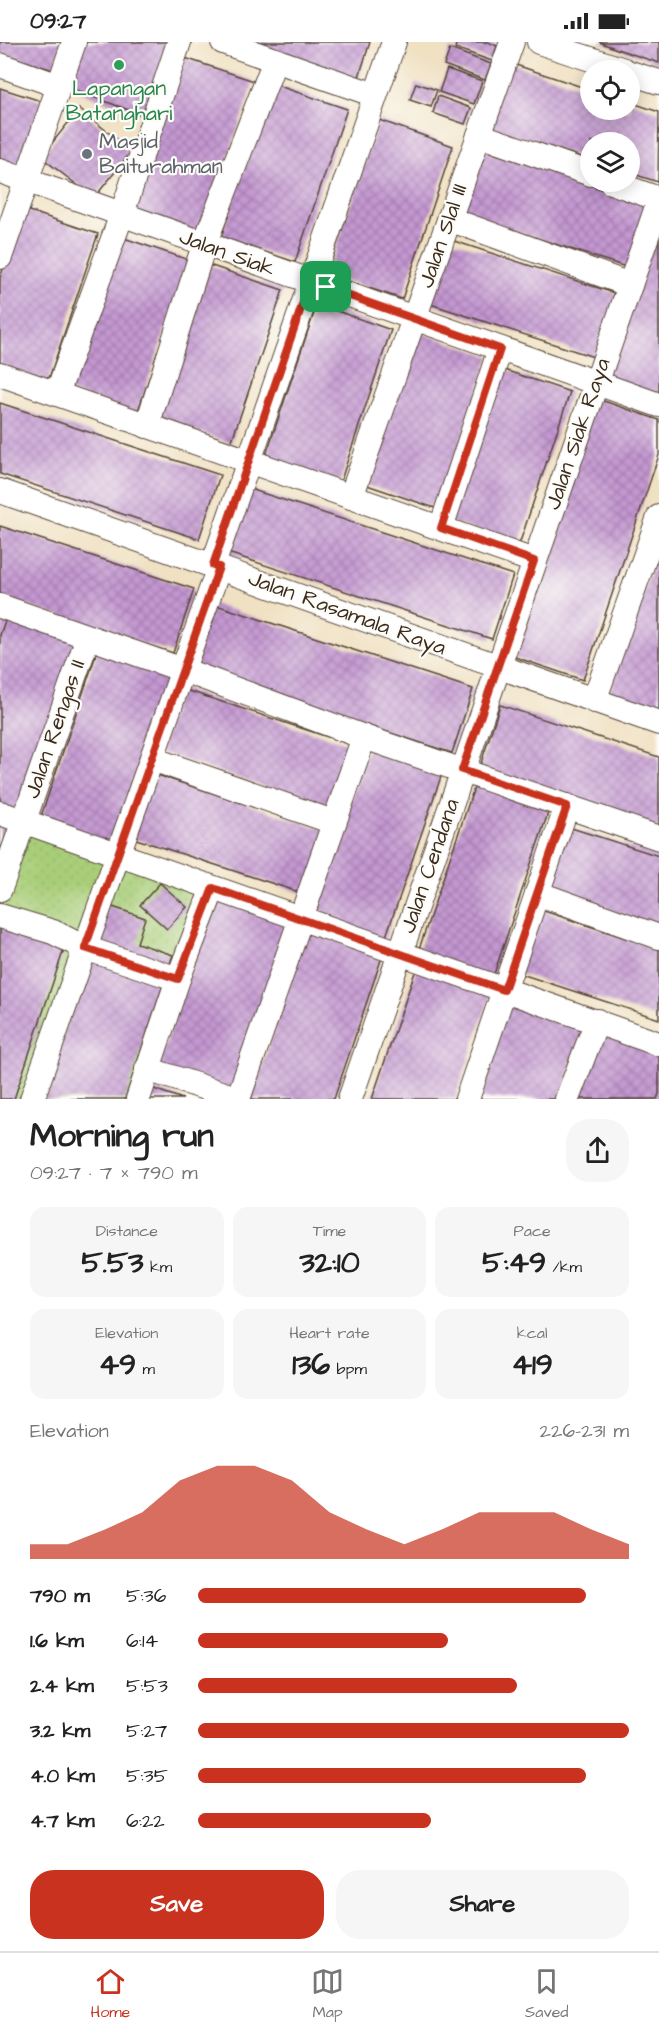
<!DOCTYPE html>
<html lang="en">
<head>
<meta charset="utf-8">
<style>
  body { margin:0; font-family:"Architects Daughter",sans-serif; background:#f6f6f6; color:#222; height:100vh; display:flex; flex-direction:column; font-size:22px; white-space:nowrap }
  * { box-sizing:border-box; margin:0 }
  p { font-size:20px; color:#767676 }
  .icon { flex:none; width:33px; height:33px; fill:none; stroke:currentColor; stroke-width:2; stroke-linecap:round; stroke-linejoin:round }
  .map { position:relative; height:1057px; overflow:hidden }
  .side { display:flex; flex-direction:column; background:#fff; flex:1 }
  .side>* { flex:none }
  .buttons { position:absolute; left:580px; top:18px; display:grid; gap:12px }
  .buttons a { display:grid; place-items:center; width:60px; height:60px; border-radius:50%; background:#fff; box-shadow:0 3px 15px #0003; font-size:30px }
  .pin { position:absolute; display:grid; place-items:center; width:51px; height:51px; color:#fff; margin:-26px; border-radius:12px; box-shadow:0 3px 9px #0006 }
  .round { display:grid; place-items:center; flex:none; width:63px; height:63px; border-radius:24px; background:#f6f6f6 }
  .headline { display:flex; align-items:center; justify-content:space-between; height:102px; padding:0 30px }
  h1 { font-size:33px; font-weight:700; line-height:45px }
  .stats { display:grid; grid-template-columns:repeat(3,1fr); gap:9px; height:102px; padding:6px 30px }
  .stats div { display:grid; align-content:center; border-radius:15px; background:#f6f6f6; text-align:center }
  .stats b { font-size:30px; font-weight:700 }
  .stats small { font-size:16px; font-weight:400 }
  .stats p { font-size:16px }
  .chart { height:168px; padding:12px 30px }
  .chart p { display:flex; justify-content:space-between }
  .chart svg { width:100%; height:108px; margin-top:6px; fill:#c8321e; opacity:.7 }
  .action { display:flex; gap:12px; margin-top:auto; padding:12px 30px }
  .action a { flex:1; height:69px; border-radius:24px; background:#c8321e; color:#fff; font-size:24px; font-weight:700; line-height:69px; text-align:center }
  .action a+a { background:#f6f6f6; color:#222 }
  ul { padding:0 30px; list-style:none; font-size:20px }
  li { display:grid; grid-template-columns:96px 72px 1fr; align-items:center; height:45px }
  li i { height:15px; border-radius:8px; background:#c8321e }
  .status { display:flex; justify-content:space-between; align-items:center; height:42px; padding:0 30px; background:#fff; direction:ltr }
  .status svg { height:16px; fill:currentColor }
  .menu { display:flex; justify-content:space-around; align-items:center; height:84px; border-top:2px solid #e0e0e0; background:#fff; font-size:16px; color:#767676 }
  .menu a { display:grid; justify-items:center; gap:3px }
  .menu .on { color:#c8321e }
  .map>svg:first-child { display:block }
</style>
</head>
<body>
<div class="status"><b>09:27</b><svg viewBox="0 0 49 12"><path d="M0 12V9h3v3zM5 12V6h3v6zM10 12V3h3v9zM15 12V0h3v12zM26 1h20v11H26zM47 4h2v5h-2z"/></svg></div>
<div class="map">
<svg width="659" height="1057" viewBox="0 0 659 1057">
  <defs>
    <pattern id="grass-dots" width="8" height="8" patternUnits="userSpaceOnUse" patternTransform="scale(1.5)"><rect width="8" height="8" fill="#a9ce78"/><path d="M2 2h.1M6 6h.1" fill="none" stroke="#92b167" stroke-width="1.8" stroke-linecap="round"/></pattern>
    <pattern id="building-cross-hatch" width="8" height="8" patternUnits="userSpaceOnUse" patternTransform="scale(1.5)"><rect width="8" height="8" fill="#c498d2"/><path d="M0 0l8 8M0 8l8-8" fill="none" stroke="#a07caa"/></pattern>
  </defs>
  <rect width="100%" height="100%" fill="#fdfcf7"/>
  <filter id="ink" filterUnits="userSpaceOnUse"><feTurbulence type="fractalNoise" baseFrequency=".0167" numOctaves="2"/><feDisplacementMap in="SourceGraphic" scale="12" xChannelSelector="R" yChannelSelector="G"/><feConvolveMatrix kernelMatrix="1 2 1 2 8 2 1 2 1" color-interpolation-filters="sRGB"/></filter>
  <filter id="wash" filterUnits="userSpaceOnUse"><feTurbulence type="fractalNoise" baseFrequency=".008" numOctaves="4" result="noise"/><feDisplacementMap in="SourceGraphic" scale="24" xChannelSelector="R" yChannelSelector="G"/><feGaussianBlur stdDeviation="1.35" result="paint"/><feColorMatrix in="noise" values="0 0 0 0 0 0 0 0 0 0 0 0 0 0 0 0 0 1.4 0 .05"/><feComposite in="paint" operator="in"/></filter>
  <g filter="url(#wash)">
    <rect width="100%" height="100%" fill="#f0e1c3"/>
    <path fill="url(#grass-dots)" stroke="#727c4b" stroke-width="1.5" d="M 23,780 L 213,846 L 139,1057 L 0,1057 L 0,844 Z"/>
    <g id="blocks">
      <g fill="url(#building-cross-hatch)">
        <path d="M 0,0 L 62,0 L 53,28 L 0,11 Z"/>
        <path d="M 80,0 L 174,0 L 148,75 L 66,45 Z"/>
        <path d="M 244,0 L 370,0 L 358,38 Z"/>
        <path d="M 457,0 L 488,0 L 497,4 L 492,19 L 455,6 Z"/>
        <path d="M 599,0 L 659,0 L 659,21 L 617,7 Z"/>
        <path d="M 450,7 L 491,22 L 485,38 L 444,23 Z"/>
        <path d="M 179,14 L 254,39 L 202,192 L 128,167 Z"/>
        <path d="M 507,20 L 591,48 L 591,68 L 630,68 L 630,60 L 659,70 L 658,140 L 630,131 L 630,100 L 591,100 L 591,118 L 485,84 Z"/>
        <path d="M 447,27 L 482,39 L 474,62 L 439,50 Z"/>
        <path d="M 416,41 L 437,48 L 431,65 L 410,58 Z"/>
        <path d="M 273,42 L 347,67 L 295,220 L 221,195 Z"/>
        <path d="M 0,46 L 41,59 L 20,123 L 0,117 Z"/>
        <path d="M 438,54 L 471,66 L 465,82 L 433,71 Z"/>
        <path d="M 79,67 L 132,109 L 94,156 L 41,115 Z"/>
        <path d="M 379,78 L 453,104 L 402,257 L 327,232 Z"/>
        <path d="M 478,106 L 650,163 L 629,226 L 457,170 Z"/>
        <path d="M 23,167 L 98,192 L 46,345 L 0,330 L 0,236 Z"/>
        <path d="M 659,175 L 659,358 L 603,339 Z"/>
        <path d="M 115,193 L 189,218 L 137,372 L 63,347 Z"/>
        <path d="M 448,197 L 620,253 L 600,317 L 427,261 Z"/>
        <path d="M 209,223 L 283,248 L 231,401 L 157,376 Z"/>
        <path d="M 317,262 L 391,288 L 340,441 L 265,416 Z"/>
        <path d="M 416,289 L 490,314 L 438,467 L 364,442 Z"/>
        <path d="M 496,325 L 570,350 L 519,503 L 444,478 Z"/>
        <path d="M 595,356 L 659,378 L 659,413 L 583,638 L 509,613 Z"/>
        <path d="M 0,361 L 220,433 L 199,497 L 0,432 Z"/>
        <path d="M 250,447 L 513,533 L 492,597 L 228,511 Z"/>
        <path d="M 0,484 L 194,547 L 173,611 L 0,555 Z"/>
        <path d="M 659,505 L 659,669 L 609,652 Z"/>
        <path d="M 210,561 L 473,647 L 452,711 L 189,625 Z"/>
        <path d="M 7,573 L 81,598 L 21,775 L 0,768 L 0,593 Z"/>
        <path d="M 100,601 L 174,626 L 113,808 L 38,783 Z"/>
        <path d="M 180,646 L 358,705 L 337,769 L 159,710 Z"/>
        <path d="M 500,663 L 659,715 L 659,786 L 479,727 Z"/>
        <path d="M 370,701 L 444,726 L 383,903 L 309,878 Z"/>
        <path d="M 151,731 L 329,789 L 308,853 L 130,795 Z"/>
        <path d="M 478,734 L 552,759 L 491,941 L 416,916 Z"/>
        <path d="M 0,780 L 12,784 L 0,820 Z"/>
        <path d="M 562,783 L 659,814 L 659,885 L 541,847 Z"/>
        <path d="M 160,841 L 187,865 L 167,887 L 140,863 Z"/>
        <path d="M 216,854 L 290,879 L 232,1052 L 157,1028 Z"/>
        <path d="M 107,863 L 145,876 L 137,901 L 173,913 L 167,931 L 93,906 Z"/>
        <path d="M 535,866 L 659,907 L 659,977 L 515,930 Z"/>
        <path d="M 0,876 L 67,898 L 14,1057 L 0,1057 Z"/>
        <path d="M 309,884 L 384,909 L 334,1057 L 251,1057 Z"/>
        <path d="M 92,909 L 166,934 L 125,1057 L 42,1057 Z"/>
        <path d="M 416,927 L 491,952 L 455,1057 L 372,1057 Z"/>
        <path d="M 513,952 L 587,977 L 560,1057 L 477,1057 Z"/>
        <path d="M 599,986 L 659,1007 L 659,1052 L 657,1057 L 574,1057 Z"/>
        <path d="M 145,1044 L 183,1057 L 141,1057 Z"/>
      </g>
    </g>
  </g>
  <g filter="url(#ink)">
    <use href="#blocks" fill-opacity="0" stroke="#564537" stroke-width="1.5"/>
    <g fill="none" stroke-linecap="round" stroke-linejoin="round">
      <defs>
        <g id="minor">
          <path d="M 223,0 L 375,53"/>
          <path d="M 539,0 L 624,28"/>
          <path d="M 0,23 L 59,44"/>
          <path d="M 630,31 L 659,40"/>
          <path d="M 479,93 L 591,132"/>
          <path d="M 0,129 L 659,363"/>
          <path d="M 611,140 L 659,157"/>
          <path d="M 449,177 L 630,243"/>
          <path d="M 0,215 L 74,0"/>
          <path d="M 0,332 L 534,519"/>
          <path d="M 57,352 L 122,172 L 179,0"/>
          <path d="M 147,384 L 204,203 L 275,18"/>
          <path d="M 0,449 L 659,681"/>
          <path d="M 351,455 L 512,0"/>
          <path d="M 441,486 L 500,307"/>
          <path d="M 213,523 L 394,0"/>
          <path d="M 0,564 L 183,628 L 364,695 L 659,796"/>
          <path d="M 594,659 L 659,475"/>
          <path d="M 152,717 L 333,780"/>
          <path d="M 0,771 L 659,1002"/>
          <path d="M 0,847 L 88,595"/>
          <path d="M 537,851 L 659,895"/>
          <path d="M 0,874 L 53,890 L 85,906 L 178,937"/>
          <path d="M 147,1027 L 239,1057"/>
          <path d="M 32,1057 L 219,525"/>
          <path d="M 138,1057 L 178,937 L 213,846"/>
          <path d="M 238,1057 L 364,695"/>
          <path d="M 350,1057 L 659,159"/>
          <path d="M 467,1057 L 567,764"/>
          <path d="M 567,1057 L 597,979"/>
        </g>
      </defs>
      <use href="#minor" stroke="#564537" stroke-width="26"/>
      <use href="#minor" stroke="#fff" stroke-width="24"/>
    </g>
  </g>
  <g fill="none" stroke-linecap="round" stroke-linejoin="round" filter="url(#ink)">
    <defs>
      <path id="route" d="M 310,240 L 500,307 L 441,486 L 534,519 L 462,728 L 567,764 L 504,948 L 213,846 L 178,937 L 85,906 L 219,525 L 213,523 Z"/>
    </defs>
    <use href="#route" stroke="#fff" stroke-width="12"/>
    <use href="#route" stroke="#c8321e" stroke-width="8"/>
  </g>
  <circle fill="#2e9e5b" stroke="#fdfcf7" stroke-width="2" cx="119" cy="23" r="6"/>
  <circle fill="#6b7280" stroke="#fdfcf7" stroke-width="2" cx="87" cy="112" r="6"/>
  <g text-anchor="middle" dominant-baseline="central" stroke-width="4.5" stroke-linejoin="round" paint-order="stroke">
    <g font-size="22" fill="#27864d" stroke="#fdfcf7">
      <text x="119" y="46">Lapangan<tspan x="119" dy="25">Batanghari</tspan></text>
    </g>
    <g font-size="22" fill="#5b616d" stroke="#fdfcf7" text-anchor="start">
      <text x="99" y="99">Masjid<tspan x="99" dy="25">Baiturahman</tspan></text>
    </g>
    <g font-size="22" fill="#3b2a1e" stroke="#fdfcf7">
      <text transform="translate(443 194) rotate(-71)">Jalan Slal III</text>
      <text transform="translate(227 211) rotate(20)">Jalan Siak</text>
      <text transform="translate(578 392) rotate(-71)">Jalan Siak Raya</text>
      <text transform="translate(347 571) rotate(20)">Jalan Rasamala Raya</text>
      <text transform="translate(55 687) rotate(-71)">Jalan Rengas II</text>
      <text transform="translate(430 824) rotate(-71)">Jalan Cendana</text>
    </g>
  </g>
</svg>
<div class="buttons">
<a><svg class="icon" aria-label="locate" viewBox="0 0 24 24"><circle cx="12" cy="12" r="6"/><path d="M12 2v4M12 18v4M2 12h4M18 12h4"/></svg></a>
<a><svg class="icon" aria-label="layers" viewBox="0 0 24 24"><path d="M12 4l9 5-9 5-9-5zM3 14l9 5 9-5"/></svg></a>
</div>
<div class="pin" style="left:326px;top:245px;background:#1e9e55"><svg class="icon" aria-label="arrive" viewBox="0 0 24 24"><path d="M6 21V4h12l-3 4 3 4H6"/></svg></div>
</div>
<section class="side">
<div class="headline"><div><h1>Morning run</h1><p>09:27 · 7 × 790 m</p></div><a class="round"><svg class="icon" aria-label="share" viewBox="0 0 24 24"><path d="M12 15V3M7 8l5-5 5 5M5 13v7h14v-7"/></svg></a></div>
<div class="stats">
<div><p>Distance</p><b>5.53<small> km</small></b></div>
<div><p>Time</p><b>32:10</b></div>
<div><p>Pace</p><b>5:49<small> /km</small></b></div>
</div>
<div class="stats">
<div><p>Elevation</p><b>49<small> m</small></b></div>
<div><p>Heart rate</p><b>136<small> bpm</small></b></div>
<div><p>kcal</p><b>419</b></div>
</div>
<div class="chart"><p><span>Elevation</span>226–231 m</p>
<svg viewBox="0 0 160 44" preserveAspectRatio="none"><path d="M0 44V38L10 38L20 32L30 25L40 12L50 6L60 6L70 12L80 25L90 32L100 38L110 32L120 25L130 25L140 25L150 32L160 38V44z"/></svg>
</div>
<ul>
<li><b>790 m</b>5:36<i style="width:90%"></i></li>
<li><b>1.6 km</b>6:14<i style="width:58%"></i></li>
<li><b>2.4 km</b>5:53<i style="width:74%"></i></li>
<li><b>3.2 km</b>5:27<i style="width:100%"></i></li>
<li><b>4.0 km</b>5:35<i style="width:90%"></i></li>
<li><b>4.7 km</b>6:22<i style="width:54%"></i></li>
</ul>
<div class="action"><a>Save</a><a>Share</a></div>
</section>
<nav class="menu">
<a class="on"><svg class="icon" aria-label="home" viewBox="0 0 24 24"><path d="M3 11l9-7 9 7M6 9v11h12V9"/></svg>Home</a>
<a><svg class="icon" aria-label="map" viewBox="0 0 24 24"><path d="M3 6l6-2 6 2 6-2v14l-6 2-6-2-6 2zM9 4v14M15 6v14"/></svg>Map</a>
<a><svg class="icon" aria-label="saved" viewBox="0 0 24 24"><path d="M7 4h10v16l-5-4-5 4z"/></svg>Saved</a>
</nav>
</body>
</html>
